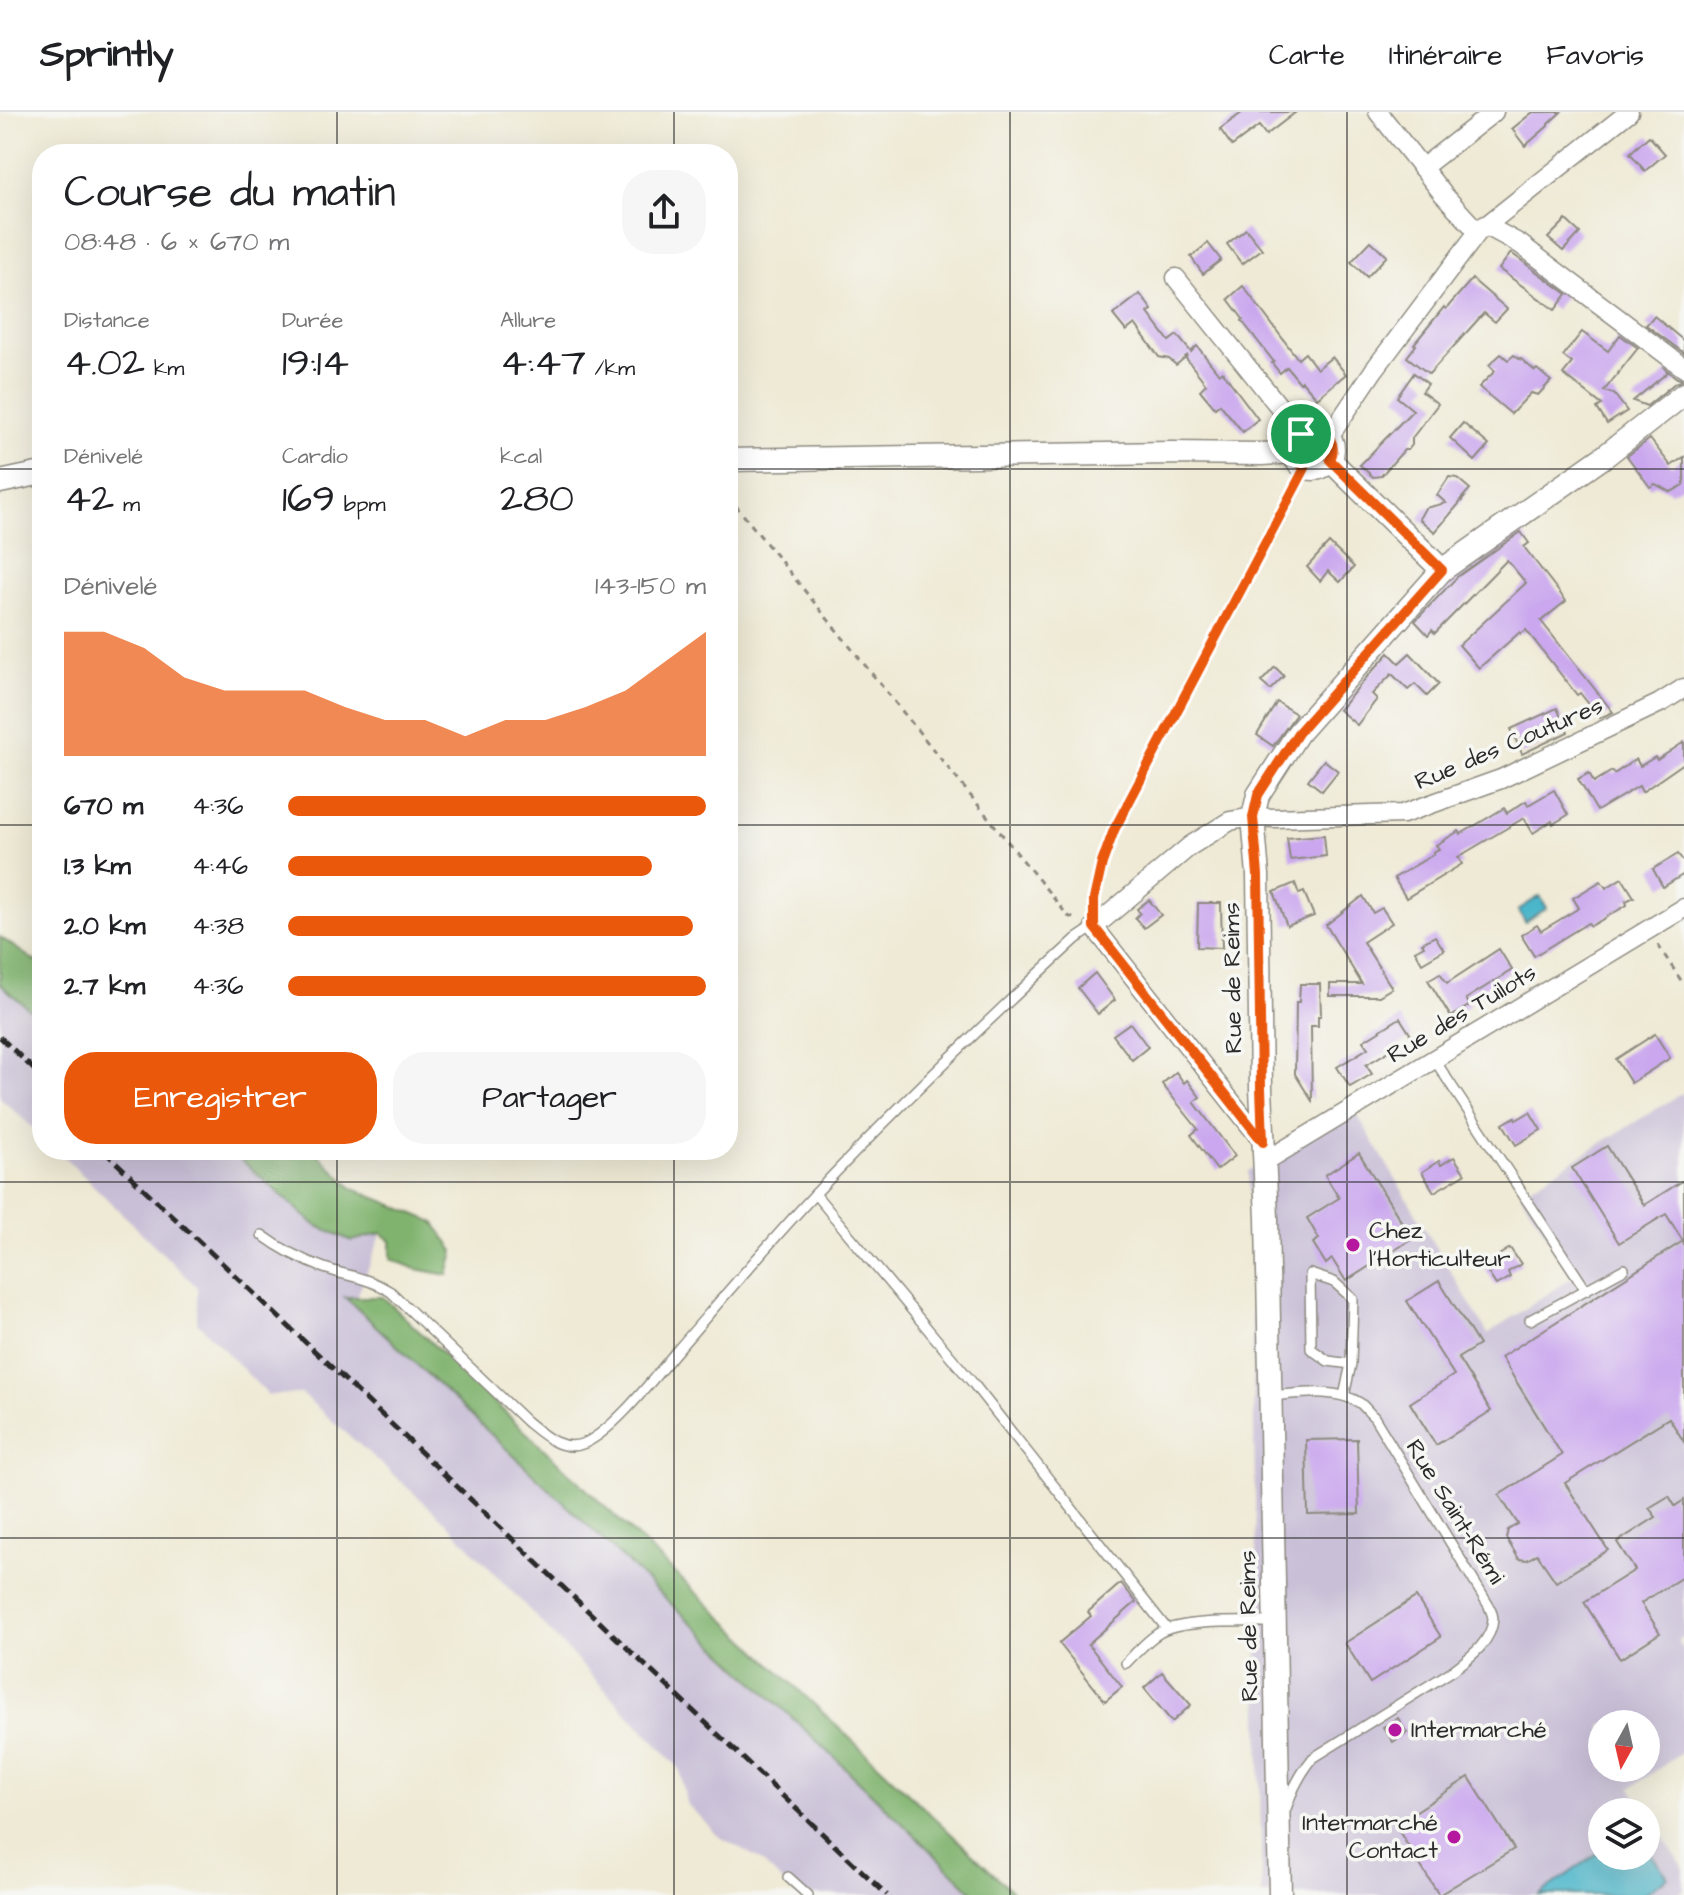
<!DOCTYPE html>
<html lang="fr">
<head>
<meta charset="utf-8">
<style>
  body { margin:0; font-family:"Architects Daughter",sans-serif; background:#f6f6f6; color:#202124; height:100vh; display:flex; flex-direction:column; font-size:30px; white-space:nowrap }
  * { box-sizing:border-box; margin:0 }
  p { font-size:26px; color:#757577 }
  .icon { flex:none; width:44px; height:44px; fill:none; stroke:currentColor; stroke-width:2; stroke-linecap:round; stroke-linejoin:round }
  .map { position:relative; flex:1; overflow:hidden }
  .details { position:absolute; left:32px; top:32px; width:706px; height:1016px; display:flex; flex-direction:column; background:#fff; border-radius:32px; box-shadow:0 8px 32px #0002 }
  .details>* { flex:none }
  .needle { width:52px; rotate:188deg }
  .fabs { position:absolute; left:1588px; top:1598px; display:grid; gap:16px }
  .fabs a { display:grid; place-items:center; width:72px; height:72px; border-radius:50%; background:#fff; box-shadow:0 8px 32px #0002; font-size:40px }
  .pin { position:absolute; display:grid; place-items:center; width:68px; height:68px; color:#fff; margin:-34px; border:4px solid #fff; border-radius:50%; box-shadow:0 2px 8px #0007 }
  .round { display:grid; place-items:center; flex:none; width:84px; height:84px; border-radius:32px; background:#f6f6f6 }
  .overview { display:flex; align-items:center; justify-content:space-between; height:136px; padding:0 32px }
  h1 { font-size:44px; font-weight:600; line-height:60px }
  .figures { display:grid; grid-template-columns:repeat(3,1fr); gap:12px; height:136px; padding:8px 32px }
  .figures div { display:grid; align-content:center }
  .figures b { font-size:40px; font-weight:600 }
  .figures small { font-size:22px; font-weight:400 }
  .figures p { font-size:22px }
  .chart { height:224px; padding:16px 32px }
  .chart p { display:flex; justify-content:space-between }
  .chart svg { width:100%; height:144px; margin-top:8px; fill:#ea580c; opacity:.7 }
  .action { display:flex; gap:16px; margin-top:auto; padding:16px 32px }
  .action a { flex:1; height:92px; border-radius:32px; background:#ea580c; color:#fff; font-size:32px; font-weight:600; line-height:92px; text-align:center }
  .action a+a { background:#f6f6f6; color:#202124 }
  ul { padding:0 32px; list-style:none; font-size:26px }
  li { display:grid; grid-template-columns:128px 96px 1fr; align-items:center; height:60px }
  li i { height:20px; border-radius:10px; background:#ea580c }
  header { display:flex; align-items:center; gap:48px; box-sizing:border-box; height:112px; padding:0 40px; background:#fff; border-bottom:2px solid #e0e0e0 }
  header strong { font-size:38px }
  nav { display:flex; gap:44px; margin-inline-start:auto; font-size:28px }
  .map>svg:first-child { display:block }
</style>
</head>
<body>
<header>
<strong>Sprintly</strong>
<nav><a>Carte</a><a>Itinéraire</a><a>Favoris</a></nav>
</header>
<div class="map">
<svg width="1684" height="1783" viewBox="0 0 1684 1783">
  <rect width="100%" height="100%" fill="#f6f6f2"/>
  <filter id="ink" filterUnits="userSpaceOnUse"><feTurbulence type="fractalNoise" baseFrequency=".0125" numOctaves="2"/><feDisplacementMap in="SourceGraphic" scale="16" xChannelSelector="R" yChannelSelector="G"/><feConvolveMatrix kernelMatrix="1 2 1 2 8 2 1 2 1" color-interpolation-filters="sRGB"/></filter>
  <filter id="wash" filterUnits="userSpaceOnUse"><feTurbulence type="fractalNoise" baseFrequency=".006" numOctaves="4" result="noise"/><feDisplacementMap in="SourceGraphic" scale="32" xChannelSelector="R" yChannelSelector="G"/><feGaussianBlur stdDeviation="1.8" result="paint"/><feColorMatrix in="noise" values="0 0 0 0 0 0 0 0 0 0 0 0 0 0 0 0 0 1.4 0 .05"/><feComposite in="paint" operator="in"/></filter>
  <g filter="url(#wash)">
    <rect width="100%" height="100%" fill="#efead5"/>
    <g fill="#c9bfd7" fill-rule="evenodd">
      <path d="M 0,872 L 42,908 L 42,1024 L 0,986 Z"/>
      <path d="M 1684,980 L 1684,1524 L 1678,1528 L 1684,1540 L 1684,1639 L 1631,1676 L 1684,1757 L 1684,1778 L 1676,1783 L 1262,1783 L 1251,1144 L 1248,1059 L 1355,999 L 1488,1222 L 1574,1164 L 1520,1081 ZM 1602,1612 L 1646,1612 L 1646,1656 L 1602,1656 ZM 1602,1700 L 1646,1700 L 1646,1744 L 1602,1744 Z"/>
      <path d="M 57,1038 L 230,1038 L 315,1113 L 352,1128 L 382,1121 L 357,1185 L 346,1185 L 835,1646 L 976,1783 L 796,1783 L 758,1746 L 718,1724 L 686,1691 L 680,1657 L 443,1407 L 302,1282 L 268,1283 L 197,1210 L 197,1175 Z"/>
    </g>
    <g fill="#80b36e" stroke="#566f4c" stroke-width="2">
      <path d="M 0,825 L 42,854 L 42,908 L 0,872 Z"/>
      <path d="M 230,1038 L 314,1038 L 352,1076 L 434,1110 L 454,1139 L 448,1163 L 416,1157 L 391,1147 L 391,1129 L 382,1121 L 352,1129 L 315,1113 Z"/>
      <path d="M 345,1185 L 383,1185 L 1016,1783 L 976,1783 L 835,1646 Z"/>
    </g>
    <g fill="#4cb6ca" stroke="#3c707a" stroke-width="2">
      <path d="M 1540,784 L 1547,796 L 1525,810 L 1518,798 Z"/>
      <path d="M 1646,1735 L 1668,1765 L 1642,1783 L 1539,1783 L 1602,1738 L 1602,1744 L 1646,1744 Z"/>
    </g>
    <g id="blocks">
      <g fill="#caa7ee">
        <path d="M 1243,0 L 1296,0 L 1266,23 L 1259,14 L 1232,34 L 1220,17 Z"/>
        <path d="M 1533,0 L 1561,0 L 1548,12 L 1548,14 L 1525,34 L 1512,17 Z"/>
        <path d="M 1649,24 L 1665,42 L 1645,59 L 1630,41 Z"/>
        <path d="M 1566,108 L 1580,121 L 1563,139 L 1548,126 Z"/>
        <path d="M 1246,117 L 1262,137 L 1242,152 L 1227,132 Z"/>
        <path d="M 1371,129 L 1387,144 L 1367,165 L 1351,150 Z"/>
        <path d="M 1208,131 L 1221,148 L 1203,162 L 1191,145 Z"/>
        <path d="M 1511,141 L 1567,182 L 1555,198 L 1499,157 Z"/>
        <path d="M 1472,167 L 1507,197 L 1495,210 L 1484,201 L 1429,262 L 1407,245 L 1416,233 L 1414,232 L 1444,195 L 1446,197 Z"/>
        <path d="M 1243,174 L 1298,247 L 1305,241 L 1317,257 L 1332,245 L 1346,262 L 1317,286 L 1302,269 L 1300,271 L 1287,255 L 1280,261 L 1272,251 L 1274,250 L 1242,209 L 1243,207 L 1228,187 Z"/>
        <path d="M 1140,182 L 1152,198 L 1148,201 L 1169,229 L 1177,223 L 1191,240 L 1197,234 L 1219,262 L 1222,259 L 1258,307 L 1243,320 L 1220,292 L 1215,296 L 1200,278 L 1206,272 L 1185,245 L 1188,243 L 1176,253 L 1169,247 L 1159,245 L 1135,212 L 1126,219 L 1113,203 Z"/>
        <path d="M 1654,204 L 1684,229 L 1684,241 L 1646,213 Z"/>
        <path d="M 1582,220 L 1608,239 L 1620,223 L 1638,236 L 1604,279 L 1614,282 L 1627,299 L 1607,312 L 1597,296 L 1602,293 L 1563,262 L 1572,251 L 1563,244 Z"/>
        <path d="M 1501,242 L 1508,248 L 1514,243 L 1519,247 L 1520,246 L 1535,259 L 1537,257 L 1551,269 L 1538,283 L 1531,281 L 1511,302 L 1479,275 L 1495,259 L 1489,253 Z"/>
        <path d="M 1663,255 L 1677,266 L 1684,268 L 1675,271 L 1647,294 L 1633,289 L 1668,260 Z"/>
        <path d="M 1414,261 L 1428,272 L 1422,280 L 1438,292 L 1412,326 L 1412,333 L 1408,338 L 1404,338 L 1381,364 L 1373,365 L 1360,353 L 1413,298 L 1397,285 Z"/>
        <path d="M 1463,311 L 1489,333 L 1475,349 L 1450,326 Z"/>
        <path d="M 1650,327 L 1671,354 L 1684,345 L 1684,373 L 1671,380 L 1655,372 L 1650,375 L 1627,344 Z"/>
        <path d="M 1449,365 L 1457,366 L 1470,377 L 1461,387 L 1464,386 L 1435,420 L 1419,407 L 1425,396 L 1446,391 L 1437,383 Z"/>
        <path d="M 1521,420 L 1529,431 L 1524,435 L 1566,489 L 1541,509 L 1613,600 L 1600,606 L 1580,581 L 1577,583 L 1526,518 L 1521,522 L 1520,520 L 1479,556 L 1459,533 L 1526,471 L 1507,448 L 1435,521 L 1432,518 L 1428,523 L 1415,509 L 1457,465 Z"/>
        <path d="M 1329,431 L 1354,455 L 1340,470 L 1328,459 L 1320,469 L 1307,455 Z"/>
        <path d="M 1389,541 L 1399,551 L 1410,541 L 1439,572 L 1427,584 L 1415,572 L 1408,578 L 1392,562 L 1372,582 L 1377,587 L 1357,613 L 1339,598 L 1366,566 Z"/>
        <path d="M 1275,555 L 1284,564 L 1270,578 L 1261,570 Z"/>
        <path d="M 1277,590 L 1296,602 L 1273,634 L 1257,623 Z"/>
        <path d="M 1557,596 L 1568,620 L 1522,642 L 1511,617 Z"/>
        <path d="M 1684,630 L 1684,651 L 1642,680 L 1639,674 L 1597,699 L 1578,667 L 1589,661 L 1594,670 L 1612,659 L 1614,662 L 1636,647 L 1640,654 L 1655,645 L 1657,648 Z"/>
        <path d="M 1324,648 L 1338,659 L 1322,679 L 1308,668 Z"/>
        <path d="M 1554,678 L 1568,703 L 1553,712 L 1552,709 L 1533,721 L 1524,706 L 1458,745 L 1462,752 L 1406,786 L 1394,766 L 1434,742 L 1433,740 L 1439,737 L 1436,733 L 1459,719 L 1461,722 L 1504,696 L 1507,701 L 1526,689 L 1528,693 Z"/>
        <path d="M 1324,723 L 1326,744 L 1290,748 L 1287,726 Z"/>
        <path d="M 1678,742 L 1684,750 L 1684,762 L 1663,775 L 1653,757 Z"/>
        <path d="M 1622,766 L 1634,785 L 1626,789 L 1627,793 L 1591,814 L 1588,811 L 1534,844 L 1521,823 L 1537,813 L 1541,819 L 1579,796 L 1573,786 L 1601,769 L 1606,776 Z"/>
        <path d="M 1295,771 L 1299,782 L 1304,780 L 1314,804 L 1287,814 L 1274,780 Z"/>
        <path d="M 1363,784 L 1373,801 L 1382,796 L 1392,811 L 1363,830 L 1392,876 L 1379,884 L 1330,884 L 1330,872 L 1362,872 L 1326,813 Z"/>
        <path d="M 1149,788 L 1161,803 L 1144,816 L 1135,806 L 1140,801 L 1137,797 Z"/>
        <path d="M 1198,791 L 1221,791 L 1222,836 L 1197,835 Z"/>
        <path d="M 1435,824 L 1444,838 L 1422,851 L 1415,839 L 1424,834 L 1422,831 Z"/>
        <path d="M 1499,837 L 1512,858 L 1466,887 L 1470,893 L 1451,905 L 1428,868 L 1440,861 L 1447,871 Z"/>
        <path d="M 1095,861 L 1115,888 L 1098,902 L 1078,876 Z"/>
        <path d="M 1300,872 L 1320,872 L 1321,904 L 1318,904 L 1318,914 L 1311,914 L 1312,989 L 1295,962 L 1296,890 L 1299,890 Z"/>
        <path d="M 1400,906 L 1412,925 L 1366,953 L 1372,962 L 1350,975 L 1337,955 L 1368,936 L 1363,929 Z"/>
        <path d="M 1130,911 L 1148,935 L 1132,948 L 1113,923 Z"/>
        <path d="M 1655,922 L 1670,946 L 1631,971 L 1616,947 Z"/>
        <path d="M 1176,960 L 1184,971 L 1187,968 L 1200,985 L 1194,990 L 1235,1044 L 1217,1058 L 1191,1023 L 1198,1017 L 1162,972 Z"/>
        <path d="M 1530,1000 L 1541,1018 L 1516,1033 L 1503,1012 L 1515,1005 L 1516,1008 Z"/>
        <path d="M 1607,1034 L 1644,1093 L 1684,1068 L 1684,1330 L 1669,1306 L 1565,1371 L 1608,1438 L 1556,1470 L 1537,1442 L 1527,1448 L 1519,1447 L 1506,1426 L 1508,1418 L 1518,1412 L 1499,1383 L 1562,1343 L 1501,1245 L 1683,1129 L 1666,1102 L 1619,1131 L 1572,1056 Z"/>
        <path d="M 1359,1041 L 1412,1127 L 1346,1169 L 1332,1147 L 1326,1152 L 1313,1131 L 1319,1127 L 1307,1106 L 1339,1086 L 1325,1063 Z"/>
        <path d="M 1454,1045 L 1465,1062 L 1434,1080 L 1422,1060 L 1439,1049 L 1441,1053 Z"/>
        <path d="M 1510,1136 L 1521,1152 L 1508,1160 L 1510,1165 L 1496,1173 L 1483,1153 Z"/>
        <path d="M 1439,1169 L 1479,1233 L 1458,1246 L 1491,1299 L 1436,1333 L 1410,1291 L 1454,1263 L 1407,1189 Z"/>
        <path d="M 1357,1327 L 1359,1402 L 1308,1403 L 1306,1328 Z"/>
        <path d="M 1669,1384 L 1675,1394 L 1684,1388 L 1684,1464 L 1641,1491 L 1660,1521 L 1620,1547 L 1584,1490 L 1635,1458 L 1617,1430 L 1656,1405 L 1649,1396 Z"/>
        <path d="M 1121,1471 L 1136,1490 L 1088,1532 L 1122,1575 L 1105,1589 L 1059,1531 L 1091,1504 L 1088,1500 Z"/>
        <path d="M 1416,1485 L 1441,1525 L 1370,1571 L 1345,1531 Z"/>
        <path d="M 1162,1560 L 1191,1593 L 1172,1610 L 1144,1576 Z"/>
        <path d="M 1398,1606 L 1407,1621 L 1393,1630 L 1383,1615 Z"/>
        <path d="M 1469,1665 L 1514,1737 L 1439,1783 L 1395,1713 Z"/>
      </g>
    </g>
  </g>
  <g filter="url(#ink)">
    <use href="#blocks" fill-opacity="0" stroke="#8d8a80" stroke-width="2"/>
    <g fill="none" stroke-linecap="round" stroke-linejoin="round">
      <defs>
        <g id="service">
          <path d="M 1434,947 L 1586,1178"/>
          <path d="M 815,1082 L 972,1270 L 1167,1517"/>
          <path d="M 262,1123 C 281,1137 302,1148 324,1156 C 350,1165 367,1165 391,1180 L 526,1309 C 543,1323 562,1341 585,1331 C 614,1318 653,1267 675,1241 C 721,1188 767,1133 815,1082 C 899,993 987,909 1076,827 L 1094,815"/>
          <path d="M 1530,1208 L 1624,1157"/>
          <path d="M 1270,1284 C 1298,1282 1335,1275 1360,1291 C 1365,1295 1369,1301 1374,1305 L 1489,1494 C 1490,1498 1493,1502 1493,1507 C 1492,1530 1469,1546 1452,1559 L 1313,1646 C 1300,1662 1292,1677 1286,1697"/>
          <path d="M 1344,1284 L 1351,1252 L 1353,1187 L 1334,1170 L 1310,1162 L 1311,1237 L 1328,1249 L 1351,1252"/>
          <path d="M 1126,1551 C 1136,1541 1147,1528 1159,1521 C 1182,1507 1245,1510 1273,1510"/>
          <path d="M 788,1765 L 808,1783"/>
        </g>
        <g id="minor">
          <path d="M 1378,0 L 1443,82 L 1478,120"/>
          <path d="M 1422,56 L 1494,0"/>
          <path d="M 1485,113 L 1520,132 L 1684,256"/>
          <path d="M 1176,166 L 1301,322"/>
          <path d="M 1329,325 L 1374,258 L 1478,120 L 1629,0"/>
          <path d="M 1263,1030 L 1094,815 L 1190,734 L 1230,709 L 1253,705 L 1274,706 L 1403,702 L 1501,667 L 1660,591 L 1684,576"/>
          <path d="M 1264,1050 L 1684,796"/>
        </g>
        <g id="tertiary">
          <circle cx="1313" cy="337" r="20"/>
          <path d="M 728,348 L 1172,341 L 1262,342 L 1294,340"/>
          <path d="M 1330,348 L 1442,458"/>
          <path d="M 0,370 L 42,361"/>
          <path d="M 1280,1783 L 1267,1106 L 1261,976 L 1258,763 L 1253,705 L 1258,683 L 1298,621 L 1442,458 L 1605,344 L 1684,282"/>
        </g>
      </defs>
      <use href="#service" stroke="#8d8a80" stroke-width="12"/>
      <use href="#minor" stroke="#8d8a80" stroke-width="21"/>
      <use href="#tertiary" stroke="#8d8a80" stroke-width="25"/>
      <g stroke="#8d8a80" stroke-width="3" stroke-dasharray="6 6" stroke-linecap="butt">
        <path d="M 728,384 L 1068,804 L 1078,808"/>
        <path d="M 1094,793 L 1102,751 L 1114,718 L 1305,356"/>
        <path d="M 1658,833 L 1684,873"/>
      </g>
      <use href="#service" stroke="#fff" stroke-width="9"/>
      <use href="#minor" stroke="#fff" stroke-width="18"/>
      <use href="#tertiary" stroke="#fff" stroke-width="22"/>
      <g stroke="#2b2b2b" stroke-width="5" stroke-dasharray="12 6" stroke-linecap="butt">
        <path d="M 0,925 L 42,965"/>
        <path d="M 103,1038 L 887,1783"/>
      </g>
    </g>
  </g>
  <g fill="none" stroke-linecap="round" stroke-linejoin="round" filter="url(#ink)">
    <defs>
      <path id="route" d="M 1313,318 C 1330,320 1337,333 1330,348 L 1442,458 L 1298,621 L 1258,683 L 1253,705 L 1258,763 L 1261,976 L 1263,1030 L 1094,815 L 1094,787 L 1102,751 L 1114,718 L 1305,356 C 1287,342 1291,322 1313,318 Z"/>
    </defs>
    <use href="#route" stroke="#fff" stroke-width="16"/>
    <use href="#route" stroke="#ea580c" stroke-width="10"/>
  </g>
  <path fill="none" stroke="#2b2b2b" stroke-width="2" stroke-opacity="0.55" d="M 337,0 L 337,42M 674,0 L 674,42M 1010,0 L 1010,1783M 1347,0 L 1347,1783M 0,357 L 42,357M 728,357 L 1684,357M 0,713 L 42,713M 728,713 L 1684,713M 337,1038 L 337,1783M 674,1038 L 674,1783M 0,1070 L 1684,1070M 0,1426 L 1684,1426"/>
  <g fill="#b5179e" stroke="#f6f6f2" stroke-width="3">
    <circle cx="1353" cy="1133" r="8"/>
    <circle cx="1395" cy="1618" r="8"/>
    <circle cx="1454" cy="1725" r="8"/>
  </g>
  <g text-anchor="middle" dominant-baseline="central" stroke-width="7" stroke-linejoin="round" paint-order="stroke">
    <g font-size="24" fill="#2b2b2b" stroke="#f6f6f2">
      <text transform="translate(1509 632) rotate(-23)">Rue des Coutures</text>
      <text transform="translate(1233 866) rotate(-91)">Rue de Reims</text>
      <text transform="translate(1462 902) rotate(-31)">Rue des Tuilots</text>
      <text transform="translate(1455 1400) rotate(58)">Rue Saint-Rémi</text>
      <text transform="translate(1249 1514) rotate(-91)">Rue de Reims</text>
    </g>
    <g font-size="24" fill="#2b2b2b" stroke="#f6f6f2" text-anchor="start">
      <text x="1369" y="1119">Chez<tspan x="1369" dy="28">l'Horticulteur</tspan></text>
      <text x="1411" y="1618">Intermarché</text>
      <text x="1438" y="1711" text-anchor="end">Intermarché<tspan x="1438" dy="28">Contact</tspan></text>
    </g>
  </g>
</svg>
<div class="fabs">
<a><svg class="needle" viewBox="-14 -14 28 28"><path d="M0-13l5 13h-10z" fill="#e53935"/><path d="M0 13l5-13h-10z" fill="#757577"/></svg></a>
<a><svg class="icon" aria-label="layers" viewBox="0 0 24 24"><path d="M12 4l9 5-9 5-9-5zM3 14l9 5 9-5"/></svg></a>
</div>
<div class="pin" style="left:1301px;top:322px;background:#1e9e55"><svg class="icon" aria-label="arrive" viewBox="0 0 24 24"><path d="M6 21V4h12l-3 4 3 4H6"/></svg></div>
<section class="details">
<div class="overview"><div><h1>Course du matin</h1><p>08:48 · 6 × 670 m</p></div><a class="round"><svg class="icon" aria-label="share" viewBox="0 0 24 24"><path d="M12 15V3M7 8l5-5 5 5M5 13v7h14v-7"/></svg></a></div>
<div class="figures">
<div><p>Distance</p><b>4.02<small> km</small></b></div>
<div><p>Durée</p><b>19:14</b></div>
<div><p>Allure</p><b>4:47<small> /km</small></b></div>
</div>
<div class="figures">
<div><p>Dénivelé</p><b>42<small> m</small></b></div>
<div><p>Cardio</p><b>169<small> bpm</small></b></div>
<div><p>kcal</p><b>280</b></div>
</div>
<div class="chart"><p><span>Dénivelé</span>143–150 m</p>
<svg viewBox="0 0 160 44" preserveAspectRatio="none"><path d="M0 44V6L10 6L20 11L30 20L40 24L50 24L60 24L70 29L80 33L90 33L100 38L110 33L120 33L130 29L140 24L150 15L160 6V44z"/></svg>
</div>
<ul>
<li><b>670 m</b>4:36<i style="width:100%"></i></li>
<li><b>1.3 km</b>4:46<i style="width:87%"></i></li>
<li><b>2.0 km</b>4:38<i style="width:97%"></i></li>
<li><b>2.7 km</b>4:36<i style="width:100%"></i></li>
</ul>
<div class="action"><a>Enregistrer</a><a>Partager</a></div>
</section>
</div>
</body>
</html>
